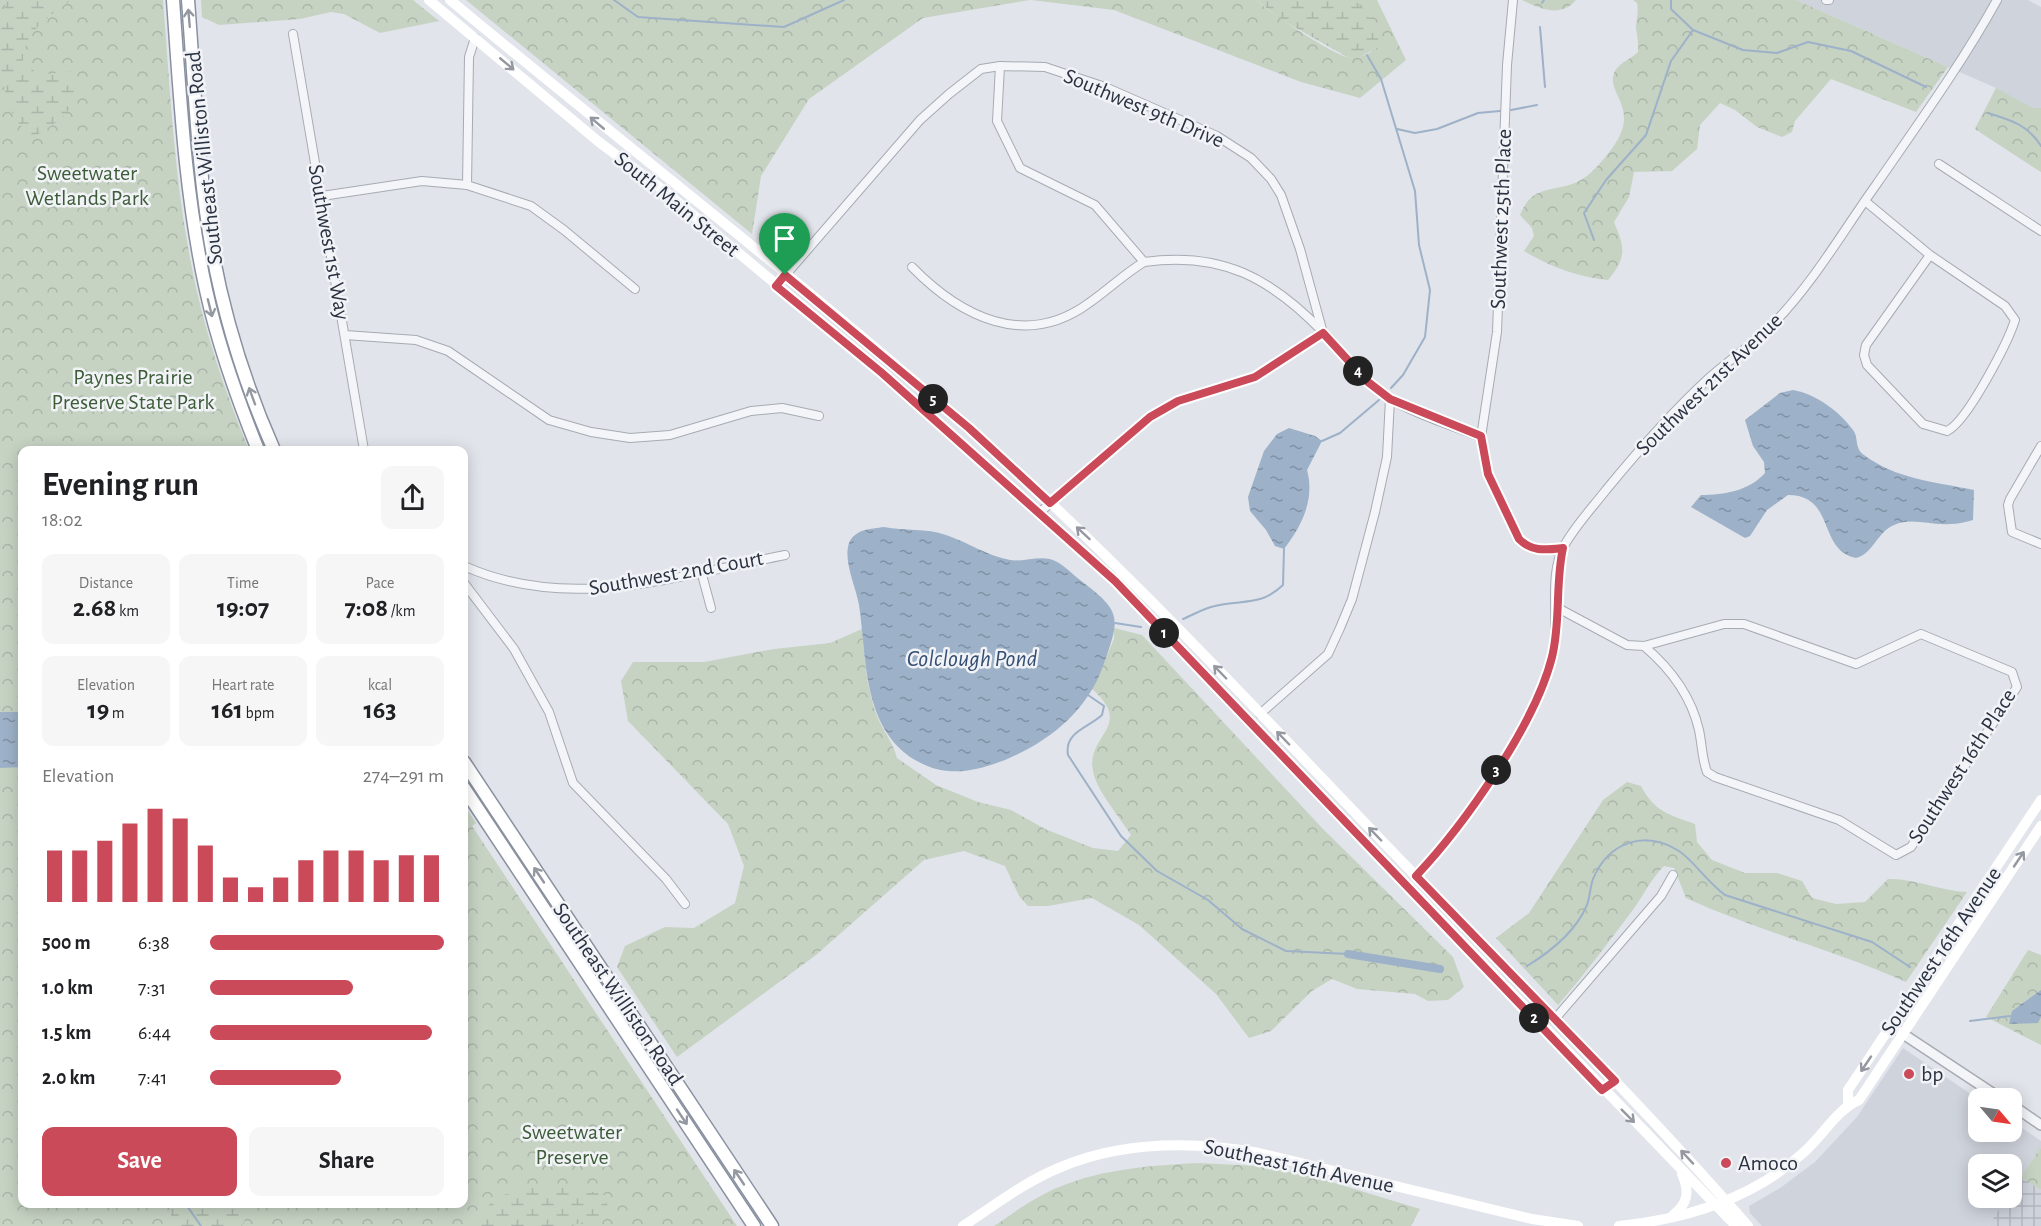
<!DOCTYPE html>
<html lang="en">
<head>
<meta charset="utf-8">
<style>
  body { margin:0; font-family:"Alegreya Sans",sans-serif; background:#f6f6f6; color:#202124; height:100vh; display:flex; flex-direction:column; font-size:22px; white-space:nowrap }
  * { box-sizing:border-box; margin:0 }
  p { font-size:20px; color:#757577 }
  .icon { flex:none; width:33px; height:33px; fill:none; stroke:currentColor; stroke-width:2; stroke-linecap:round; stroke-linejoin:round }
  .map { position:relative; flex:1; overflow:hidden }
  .details { position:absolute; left:18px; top:446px; width:450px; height:762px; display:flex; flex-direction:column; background:#fff; border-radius:12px; box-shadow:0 3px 15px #0003 }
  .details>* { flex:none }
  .needle { width:39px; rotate:119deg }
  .tools { position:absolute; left:1968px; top:1088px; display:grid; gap:12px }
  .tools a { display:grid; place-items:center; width:54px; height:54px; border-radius:12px; background:#fff; box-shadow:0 3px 15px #0003; font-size:30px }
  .pin { position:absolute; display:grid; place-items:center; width:51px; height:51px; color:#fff; margin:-62px -26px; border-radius:50% 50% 50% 0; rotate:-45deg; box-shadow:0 0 6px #0007 }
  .pin .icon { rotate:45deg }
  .km { position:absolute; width:30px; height:30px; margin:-15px; border-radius:50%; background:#222; color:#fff; font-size:16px; line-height:30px; text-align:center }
  .round { display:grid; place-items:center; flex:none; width:63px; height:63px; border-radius:12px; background:#f6f6f6 }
  .headline { display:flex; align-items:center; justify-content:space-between; height:102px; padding:0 24px }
  h1 { font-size:33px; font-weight:700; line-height:45px }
  .stats { display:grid; grid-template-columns:repeat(3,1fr); gap:9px; height:102px; padding:6px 24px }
  .stats div { display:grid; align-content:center; border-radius:12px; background:#f6f6f6; text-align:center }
  .stats b { font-size:26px; font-weight:700 }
  .stats small { font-size:16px; font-weight:400 }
  .stats p { font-size:16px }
  .chart { height:168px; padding:12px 24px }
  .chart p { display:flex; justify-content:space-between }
  .chart svg { width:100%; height:108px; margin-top:6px; stroke:#ca4a59; stroke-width:6 }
  .button { display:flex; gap:12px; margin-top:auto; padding:12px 24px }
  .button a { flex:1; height:69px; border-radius:12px; background:#ca4a59; color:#fff; font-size:24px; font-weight:700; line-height:69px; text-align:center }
  .button a+a { background:#f6f6f6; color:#202124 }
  ul { padding:0 24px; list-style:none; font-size:20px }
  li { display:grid; grid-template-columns:96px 72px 1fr; align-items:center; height:45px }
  li i { height:15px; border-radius:8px; background:#ca4a59 }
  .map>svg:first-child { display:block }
</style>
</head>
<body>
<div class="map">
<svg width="2041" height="1226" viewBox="0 0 2041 1226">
  <defs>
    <pattern id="industrial-grid" width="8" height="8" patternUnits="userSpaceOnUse" patternTransform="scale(1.5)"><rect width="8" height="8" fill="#cfd3db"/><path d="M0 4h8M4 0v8" fill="none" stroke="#b2b6bd"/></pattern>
    <pattern id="forest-crowns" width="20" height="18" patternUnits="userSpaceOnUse" patternTransform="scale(1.5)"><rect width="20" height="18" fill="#c6d3c3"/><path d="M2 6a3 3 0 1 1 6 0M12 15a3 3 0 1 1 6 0" fill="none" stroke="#aab6a9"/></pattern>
    <pattern id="wetland-marsh" width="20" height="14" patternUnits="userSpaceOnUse" patternTransform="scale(1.5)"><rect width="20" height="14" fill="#c6d3c3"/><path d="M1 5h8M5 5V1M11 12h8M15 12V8" fill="none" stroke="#aab6a9"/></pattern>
    <pattern id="water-ripples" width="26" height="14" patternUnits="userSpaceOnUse" patternTransform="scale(1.5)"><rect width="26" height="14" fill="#9db1c8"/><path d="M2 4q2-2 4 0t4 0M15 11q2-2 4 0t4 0" fill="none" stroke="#8091a4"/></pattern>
  </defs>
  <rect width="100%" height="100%" fill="#e1e4ea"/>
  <g fill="#cfd3db">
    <path d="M 1796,0 L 2028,0 L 2041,7 L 2041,172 L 1975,129 L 1996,88 Z"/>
    <path d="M 1903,1048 L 1978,1099 L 1978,1131 L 2012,1131 L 2012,1121 L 2041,1141 L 2041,1147 L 2012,1191 L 2012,1164 L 1978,1164 L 1978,1197 L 2007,1197 L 1988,1226 L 1762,1226 L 1750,1213 L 1749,1206 L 1780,1188 L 1815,1162 L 1857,1117 Z"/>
  </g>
  <path fill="url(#industrial-grid)" d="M 2021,1177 L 2041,1190 L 2041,1226 L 1988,1226 L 2007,1197 L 2012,1197 L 2012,1191 Z"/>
  <g fill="url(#forest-crowns)">
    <path d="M 0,0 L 163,0 C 170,87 174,177 191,263 C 203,327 224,389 249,450 L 22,450 L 22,1203 L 464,1203 L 464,805 L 476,823 L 472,826 L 737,1226 L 0,1226 Z"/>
    <path d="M 201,0 L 413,0 L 439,21 L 380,33 L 344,14 L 331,12 L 300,19 L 219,25 L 202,17 Z"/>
    <path d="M 466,0 L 1030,0 L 923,18 L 809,99 L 761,176 L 752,234 Z"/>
    <path d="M 1031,0 L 1256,0 C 1269,12 1332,54 1347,57 C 1356,58 1367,56 1373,50 L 1268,0 L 1377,0 L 1406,60 L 1360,98 L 1301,82 L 1114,10 Z"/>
    <path d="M 1522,0 L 1576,0 C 1561,18 1540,9 1522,0 Z"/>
    <path d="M 1633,0 L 1796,0 L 1948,67 L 1916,112 L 1831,79 L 1795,121 L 1792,132 L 1782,137 L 1757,127 L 1735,110 L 1720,103 L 1700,125 L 1697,149 L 1672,171 L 1634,172 L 1629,197 L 1614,222 C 1625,248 1627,257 1608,280 C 1578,277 1550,267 1524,251 L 1534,236 L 1532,228 L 1520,215 C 1532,184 1552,193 1577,182 C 1591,176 1604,159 1613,147 C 1641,108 1606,94 1614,73 C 1618,63 1630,60 1638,52 C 1639,42 1637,37 1636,28 C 1636,19 1639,14 1637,3 Z"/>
    <path d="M 1996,88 L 2033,108 L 2041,108 L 2041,172 L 1975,129 Z"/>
    <path d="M 1114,628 L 1142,635 L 1323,829 L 1453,957 L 1464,987 L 1448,1000 L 1428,1001 L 1415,994 L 1357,989 L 1332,979 L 1312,991 L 1271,1031 L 1249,1038 L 1216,994 L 1139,925 L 1092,898 L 1048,906 L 1028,906 L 1019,896 L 1005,866 L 964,851 L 924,860 L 816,955 L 677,1057 L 617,967 L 625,946 L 665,927 L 694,928 L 735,903 L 744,866 L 728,824 L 628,721 L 621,681 L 633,662 L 704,662 L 774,649 L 830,643 L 862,629 C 864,657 867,690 877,716 C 883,731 893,742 897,758 L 936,785 L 978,802 L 1011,810 L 1045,829 L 1093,848 L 1118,851 L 1131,835 C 1121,819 1095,788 1093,771 C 1086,734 1135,727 1092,689 L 1114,639 Z"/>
    <path d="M 1627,782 L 1641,786 C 1654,811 1669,815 1695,824 L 1697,842 L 1712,860 L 1745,873 L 1777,873 L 1802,881 L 1812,898 L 1836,904 L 1865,902 L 1888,879 C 1915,878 1940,891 1967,892 L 1906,982 C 1834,950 1758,931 1686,898 L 1674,868 L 1664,866 C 1650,880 1644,895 1632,911 C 1608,943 1584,975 1558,1005 L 1496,938 L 1529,913 L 1603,800 Z"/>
    <path d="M 2028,950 L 2041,955 L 2041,1045 L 1986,1017 Z"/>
    <path d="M 2041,1147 L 2041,1190 L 2021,1177 Z"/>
    <path d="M 1198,1163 L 1258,1166 L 1315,1177 L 1420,1209 L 1411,1226 L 994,1226 C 1008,1217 1022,1206 1037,1198 C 1085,1170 1143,1166 1198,1163 Z"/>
  </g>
  <g fill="url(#wetland-marsh)">
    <path d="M 6,0 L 71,0 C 49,17 23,31 23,62 L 39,75 L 73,71 C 79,113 65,116 34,137 C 0,116 0,64 0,27 C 1,18 5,10 6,0 Z"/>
    <path d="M 1256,0 L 1355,0 L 1369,16 L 1379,41 L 1377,48 L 1358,58 L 1347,57 L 1282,20 Z"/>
    <path d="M 576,1187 L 604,1195 L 610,1212 L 572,1226 L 473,1226 L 495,1197 L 530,1188 Z"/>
    <path d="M 170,1203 L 252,1203 L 242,1226 L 172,1226 Z"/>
  </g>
  <g fill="url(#water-ripples)">
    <path d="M 1793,390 C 1816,394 1839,411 1853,430 C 1859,438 1854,448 1864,455 C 1896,479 1935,482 1974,490 L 1973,520 C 1966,522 1958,524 1950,524 C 1931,526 1912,517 1894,525 C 1877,532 1873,554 1856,558 C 1817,550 1836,495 1788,495 L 1767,510 L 1750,536 L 1745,538 L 1691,507 L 1701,495 C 1724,495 1749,491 1765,473 L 1764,462 L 1753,446 L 1745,420 L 1780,393 Z"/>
    <path d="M 1289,428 L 1315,436 L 1322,441 L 1307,470 C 1315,499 1302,526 1284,549 L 1275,546 L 1266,530 L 1250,511 L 1248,497 L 1264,451 L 1277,434 Z"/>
    <path d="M 884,527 C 905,531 926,528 946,535 C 967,542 988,556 1010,560 C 1022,562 1038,556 1050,559 C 1061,562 1071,573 1080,580 C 1123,612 1120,618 1103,666 C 1087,712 1048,742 1005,760 C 973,772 946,778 915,760 C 862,728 867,658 859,605 C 856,586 843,562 849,543 C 855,529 871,529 884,527 Z"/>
    <path d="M 0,712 L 22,712 L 22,767 L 0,768 Z"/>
    <path d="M 2041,990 L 2041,1017 L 2038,1023 L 2009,1024 L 2012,1011 Z"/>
  </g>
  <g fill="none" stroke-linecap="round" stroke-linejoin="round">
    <g stroke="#9db1c8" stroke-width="2">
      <path d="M 614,0 L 638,17 L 784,27 L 844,0"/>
      <path d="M 1671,0 L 1671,9 L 1693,30 L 1743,50 L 1777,53 L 1808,42 L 1851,51 L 1926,87"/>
      <path d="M 1542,3 L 1544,0"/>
      <path d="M 1540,27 L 1545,87"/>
      <path d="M 1367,55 L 1381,79 L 1415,191 L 1419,245 L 1430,290 L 1425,337 L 1403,375 L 1391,388"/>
      <path d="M 1511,110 L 1537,105"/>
      <path d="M 1988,113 C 2011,120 2028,125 2041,146"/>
      <path d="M 1397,129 L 1415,133 L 1437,129 L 1478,113 L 1500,111"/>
      <path d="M 1594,240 L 1584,213 L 1606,180 L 1646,135 L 1671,61 L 1693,30"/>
      <path d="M 1322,441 L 1340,433 L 1379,400"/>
      <path d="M 1183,619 C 1193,615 1204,608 1215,606 C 1242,599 1260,607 1283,585 L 1284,549"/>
      <path d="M 1115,623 L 1141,627"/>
      <path d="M 1088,695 L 1104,706 L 1102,715 C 1088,728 1064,732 1068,755 L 1121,836 L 1157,871 L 1208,900 L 1242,929 L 1286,951 L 1348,954"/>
      <path d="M 1527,966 C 1550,952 1576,931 1587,905 C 1590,897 1590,887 1593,879 C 1609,841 1645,830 1679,851 C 1693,860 1707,882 1725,895 L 1872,942 L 1910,967"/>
      <path d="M 1970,1021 L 2010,1016"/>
      <path d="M 185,1203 L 201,1226"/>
    </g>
    <path stroke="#9db1c8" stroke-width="8" d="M 1348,954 L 1440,969"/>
    <defs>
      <g id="minor">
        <path d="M 1513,0 L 1507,65 L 1497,332 L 1481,437 L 1488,474 L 1519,539 C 1532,552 1545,550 1562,548"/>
        <path d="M 1826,0 L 1829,0"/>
        <path d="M 293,34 L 364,450"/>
        <path d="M 1000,66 L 997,121 L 1020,168 L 1095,205 L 1144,262 C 1221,251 1271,278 1323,332 C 1344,354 1362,379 1388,397 C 1407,411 1456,427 1481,437"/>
        <path d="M 1939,164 L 2041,231"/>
        <path d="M 467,185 L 469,57 L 475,38"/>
        <path d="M 322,196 L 422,181 L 467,185 L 531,206 L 564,230 L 635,289"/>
        <path d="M 1865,201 L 1930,255 L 2005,306 L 2015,320 C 2008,342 1967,422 1947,431 L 1923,424 L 1867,365 L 1864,355 L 1866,345 L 1930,255"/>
        <path d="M 912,267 C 960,316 1025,350 1089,303 C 1108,290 1124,274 1144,262"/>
        <path d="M 776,286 L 920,120 L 949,94 L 981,69 L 1000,66 L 1045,67 L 1105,87 L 1217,136 L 1251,158 L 1271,179 L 1281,195 L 1300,249 L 1323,333 L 1255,377 L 1178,401 L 1150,417 L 1039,513"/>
        <path d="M 345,335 L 416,340 L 448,351 L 549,420 L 591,432 L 630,438 L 670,435 L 751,411 L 782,408 L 819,416"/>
        <path d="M 2041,446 L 2010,499 L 2008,505 L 2012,532 L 2041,544"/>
        <path d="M 464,566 C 569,613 677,576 785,555"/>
        <path d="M 701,571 L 711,608"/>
        <path d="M 464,583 L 514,649 L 549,712 L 573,783 L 666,879 L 685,904"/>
        <path d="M 1556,607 L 1627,645 L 1644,646 L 1724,624 L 1744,624 L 1856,664 L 1921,634 L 2012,672 L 2017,687 L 1911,847 L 1896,855 L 1839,820 L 1715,777 L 1707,772 C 1702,759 1702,744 1699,730 C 1691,695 1671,669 1644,646"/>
        <path d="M 1260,714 L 1328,654 L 1340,628 L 1352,599 L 1375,512 L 1387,457 L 1390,399"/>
        <path d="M 1416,876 C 1465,823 1533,728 1552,658 C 1561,623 1547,578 1564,546 C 1575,526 1592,508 1606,490 C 1638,451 1671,413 1708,379 C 1729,360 1754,344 1774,323 C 1814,282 1843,231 1876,185 C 1918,124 1961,65 1997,0"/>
        <path d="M 1554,1020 L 1661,896 L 1673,875"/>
      </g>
      <g id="tertiary">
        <path d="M 1891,1026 L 2000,1098"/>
        <path d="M 2012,1105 L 2041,1125"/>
      </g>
      <g id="trunk">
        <path d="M 173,0 C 180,97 185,195 206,290 C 218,345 237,398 258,450"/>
        <path d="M 188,0 C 194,77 197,155 209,232 C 221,307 243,380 274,450"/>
        <path d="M 464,762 L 772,1226"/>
        <path d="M 464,788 L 754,1226"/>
      </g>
    </defs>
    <use href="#minor" stroke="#a6abb4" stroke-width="10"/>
    <use href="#tertiary" stroke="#a6abb4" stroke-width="12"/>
    <use href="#trunk" stroke="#8991a0" stroke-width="15"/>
    <use href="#minor" stroke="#f4f5f8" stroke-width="8"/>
    <use href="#tertiary" stroke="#f4f5f8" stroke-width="9"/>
    <g stroke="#fff" stroke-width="10">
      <path d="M 429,0 L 599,142 L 667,193 L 882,373 L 1115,581 L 1736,1226"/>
      <path d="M 450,0 C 623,144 801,281 970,429 C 1116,558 1248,701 1383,842 C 1505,969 1632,1093 1748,1226"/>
      <path d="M 1848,1104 L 1848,1090 L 2041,800"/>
      <path d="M 1673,1215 C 1688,1204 1690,1191 1682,1174"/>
      <path d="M 963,1226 C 995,1205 1026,1181 1061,1167 C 1124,1141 1192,1141 1259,1153 L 1532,1219 L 1578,1226"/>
      <path d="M 1619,1226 C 1686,1219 1753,1198 1803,1153 C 1822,1137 1837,1109 1859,1100 L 2041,826"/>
    </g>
    <use href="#trunk" stroke="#fff" stroke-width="12"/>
  </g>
  <defs><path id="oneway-shaft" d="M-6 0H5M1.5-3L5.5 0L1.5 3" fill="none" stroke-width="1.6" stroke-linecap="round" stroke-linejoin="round" transform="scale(1.5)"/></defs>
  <g stroke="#9498a0">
    <use href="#oneway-shaft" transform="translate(189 18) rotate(-95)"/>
    <use href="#oneway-shaft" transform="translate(507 64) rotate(40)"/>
    <use href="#oneway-shaft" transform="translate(597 123) rotate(-140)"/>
    <use href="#oneway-shaft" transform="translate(210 308) rotate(76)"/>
    <use href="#oneway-shaft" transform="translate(252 396) rotate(-110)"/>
    <use href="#oneway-shaft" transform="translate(1083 533) rotate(-137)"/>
    <use href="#oneway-shaft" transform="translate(1220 672) rotate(-134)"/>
    <use href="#oneway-shaft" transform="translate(1283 738) rotate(-134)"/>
    <use href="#oneway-shaft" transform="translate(1375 834) rotate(-134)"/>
    <use href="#oneway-shaft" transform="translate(2019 859) rotate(-56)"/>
    <use href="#oneway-shaft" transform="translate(539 875) rotate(-124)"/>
    <use href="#oneway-shaft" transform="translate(1866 1064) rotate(124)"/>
    <use href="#oneway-shaft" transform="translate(1628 1116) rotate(45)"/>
    <use href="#oneway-shaft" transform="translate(682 1117) rotate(56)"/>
    <use href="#oneway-shaft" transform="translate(1687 1157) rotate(-133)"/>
    <use href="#oneway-shaft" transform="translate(739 1177) rotate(-124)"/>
  </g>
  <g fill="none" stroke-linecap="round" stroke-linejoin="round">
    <defs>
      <path id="route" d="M 785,275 L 969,428 L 1050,503 L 1150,417 L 1178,401 L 1255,377 L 1323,333 L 1368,382 L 1390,399 L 1481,436 L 1488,474 L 1519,539 C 1532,552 1545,550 1563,548 C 1555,584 1561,621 1552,657 C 1535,725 1464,825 1416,876 L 1615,1081 L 1602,1090 L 1115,581 L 882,373 L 776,286 Z"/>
    </defs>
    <use href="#route" stroke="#fff" stroke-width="12"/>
    <use href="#route" stroke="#ca4a59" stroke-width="8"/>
  </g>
  <g fill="#ca4a59" stroke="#f1f3f7" stroke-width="2">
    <circle cx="1909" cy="1074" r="6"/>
    <circle cx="1726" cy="1163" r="6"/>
  </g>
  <g text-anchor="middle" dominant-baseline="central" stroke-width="5" stroke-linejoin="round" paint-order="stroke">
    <g font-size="22" fill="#2a3241" stroke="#f1f3f7">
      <text transform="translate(1144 108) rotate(23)">Southwest 9th Drive</text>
      <text transform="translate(204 158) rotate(-96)">Southeast Williston Road</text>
      <text transform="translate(677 204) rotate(39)">South Main Street</text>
      <text transform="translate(1501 219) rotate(-88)">Southwest 25th Place</text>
      <text transform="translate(329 242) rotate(80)">Southwest 1st Way</text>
      <text transform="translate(1709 384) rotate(-44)">Southwest 21st Avenue</text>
      <text transform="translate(676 573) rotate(-10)">Southwest 2nd Court</text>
      <text transform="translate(1962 766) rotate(-57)">Southwest 16th Place</text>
      <text transform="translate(1941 951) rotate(-56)">Southwest 16th Avenue</text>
      <text transform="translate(618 994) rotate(56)">Southeast Williston Road</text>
      <text transform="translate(1299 1166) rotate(12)">Southeast 16th Avenue</text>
    </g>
    <g font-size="22" fill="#3d5c38" stroke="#f1f3f7">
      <text x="87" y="173">Sweetwater<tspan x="87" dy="25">Wetlands Park</tspan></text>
      <text x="133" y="377">Paynes Prairie<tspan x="133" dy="25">Preserve State Park</tspan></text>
      <text x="572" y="1132">Sweetwater<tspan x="572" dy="25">Preserve</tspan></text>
    </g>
    <g font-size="22" fill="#2a3241" stroke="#f1f3f7" text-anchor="start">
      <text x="1921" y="1074">bp</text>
      <text x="1738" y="1163">Amoco</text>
    </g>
    <g font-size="24" font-style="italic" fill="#354f74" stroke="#f1f3f7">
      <text x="972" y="659">Colclough Pond</text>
    </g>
  </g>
</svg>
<div class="tools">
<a><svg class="needle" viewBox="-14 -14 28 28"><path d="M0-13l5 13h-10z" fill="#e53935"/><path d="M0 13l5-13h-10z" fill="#757577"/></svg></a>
<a><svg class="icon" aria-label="layers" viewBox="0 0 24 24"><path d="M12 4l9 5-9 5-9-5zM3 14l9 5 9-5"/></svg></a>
</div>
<div class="pin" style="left:785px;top:275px;background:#1e9e55"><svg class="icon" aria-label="arrive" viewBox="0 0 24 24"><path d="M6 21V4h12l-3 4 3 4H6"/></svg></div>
<b class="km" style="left:1164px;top:633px">1</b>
<b class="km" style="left:1534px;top:1018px">2</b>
<b class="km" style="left:1496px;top:770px">3</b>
<b class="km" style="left:1358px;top:371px">4</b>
<b class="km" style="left:933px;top:399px">5</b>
<section class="details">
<div class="headline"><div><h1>Evening run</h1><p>18:02</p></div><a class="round"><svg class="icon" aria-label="share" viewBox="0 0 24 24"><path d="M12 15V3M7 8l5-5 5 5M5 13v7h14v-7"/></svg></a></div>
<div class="stats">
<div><p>Distance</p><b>2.68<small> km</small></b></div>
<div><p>Time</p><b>19:07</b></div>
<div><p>Pace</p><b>7:08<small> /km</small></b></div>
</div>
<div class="stats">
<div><p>Elevation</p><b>19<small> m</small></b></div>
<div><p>Heart rate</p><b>161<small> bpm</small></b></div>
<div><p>kcal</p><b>163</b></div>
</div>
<div class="chart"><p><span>Elevation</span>274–291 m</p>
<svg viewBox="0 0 160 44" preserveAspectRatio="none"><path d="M5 44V23M15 44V23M25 44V19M35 44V12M45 44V6M55 44V10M65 44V21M75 44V34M85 44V38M95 44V34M105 44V27M115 44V23M125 44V23M135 44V27M145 44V25M155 44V25"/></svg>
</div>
<ul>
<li><b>500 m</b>6:38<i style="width:100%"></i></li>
<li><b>1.0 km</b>7:31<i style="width:61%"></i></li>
<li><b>1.5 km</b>6:44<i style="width:95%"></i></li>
<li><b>2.0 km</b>7:41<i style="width:56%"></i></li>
</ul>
<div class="button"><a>Save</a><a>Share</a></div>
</section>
</div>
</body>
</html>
